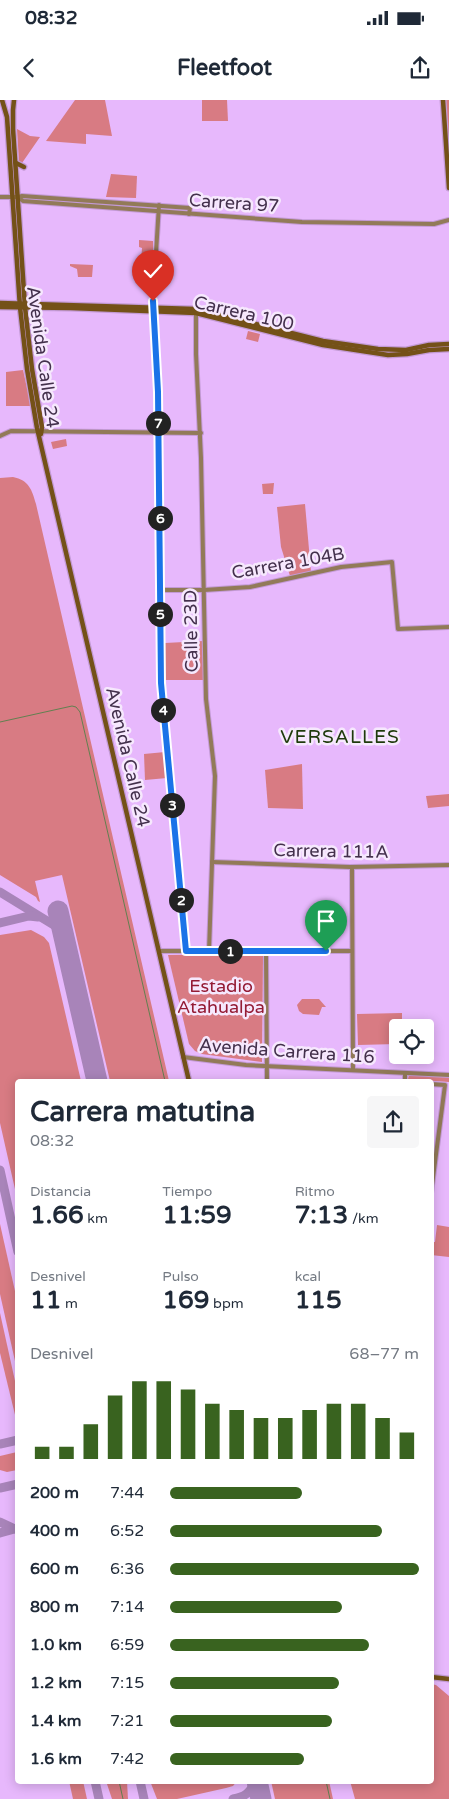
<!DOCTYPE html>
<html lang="es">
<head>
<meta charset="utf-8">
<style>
  body { margin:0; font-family:"Varela Round",sans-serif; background:#f6f6f7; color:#1f2937; height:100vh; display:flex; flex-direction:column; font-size:19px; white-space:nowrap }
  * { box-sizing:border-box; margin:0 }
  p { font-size:16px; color:#747a83 }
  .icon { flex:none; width:28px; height:28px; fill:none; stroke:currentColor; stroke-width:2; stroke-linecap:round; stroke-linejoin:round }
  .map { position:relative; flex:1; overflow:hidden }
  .sheet { position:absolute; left:15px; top:979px; width:419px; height:705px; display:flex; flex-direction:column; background:#fff; border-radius:5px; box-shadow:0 2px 12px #0003 }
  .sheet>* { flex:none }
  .tools { position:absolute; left:389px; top:919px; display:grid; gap:10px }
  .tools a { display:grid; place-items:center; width:45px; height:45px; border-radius:5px; background:#fff; box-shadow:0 2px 12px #0003; font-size:25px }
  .pin { position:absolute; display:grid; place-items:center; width:42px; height:42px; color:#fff; margin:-51px -21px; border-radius:50% 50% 50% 0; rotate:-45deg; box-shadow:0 0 5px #0007 }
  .pin .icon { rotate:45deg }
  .km { position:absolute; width:25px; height:25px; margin:-12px; border-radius:50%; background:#222; color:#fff; font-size:14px; line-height:25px; text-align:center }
  .round { display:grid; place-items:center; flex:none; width:52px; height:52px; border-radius:5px; background:#f6f6f7 }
  .head { display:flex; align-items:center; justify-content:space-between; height:85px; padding:0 15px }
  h1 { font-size:28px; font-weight:700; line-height:38px }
  .stats { display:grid; grid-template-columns:repeat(3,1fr); gap:8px; height:85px; padding:5px 15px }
  .stats div { display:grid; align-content:center }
  .stats b { font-size:25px; font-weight:700 }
  .stats small { font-size:14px; font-weight:400 }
  .stats p { font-size:14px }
  .chart { height:140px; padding:10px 15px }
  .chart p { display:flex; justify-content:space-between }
  .chart svg { width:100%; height:90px; margin-top:5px; stroke:#39631f; stroke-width:6 }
  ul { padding:0 15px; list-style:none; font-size:16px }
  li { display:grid; grid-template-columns:80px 60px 1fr; align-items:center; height:38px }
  li i { height:12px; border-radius:6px; background:#39631f }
  .status { display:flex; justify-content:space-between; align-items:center; height:35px; padding:0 25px; background:#fff; direction:ltr }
  .status svg { height:14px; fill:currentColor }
  header { display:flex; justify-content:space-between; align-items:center; height:65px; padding:0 15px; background:#fff; font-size:22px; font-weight:700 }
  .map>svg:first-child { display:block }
</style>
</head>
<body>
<div class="status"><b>08:32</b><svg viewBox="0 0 49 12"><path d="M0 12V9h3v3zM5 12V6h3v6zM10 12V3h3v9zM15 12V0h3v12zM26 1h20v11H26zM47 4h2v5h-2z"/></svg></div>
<header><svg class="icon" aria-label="back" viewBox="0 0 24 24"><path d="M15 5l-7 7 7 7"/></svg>Fleetfoot<svg class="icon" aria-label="share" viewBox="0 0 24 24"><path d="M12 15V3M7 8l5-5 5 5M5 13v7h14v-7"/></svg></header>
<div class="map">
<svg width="449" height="1699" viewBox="0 0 449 1699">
  <rect width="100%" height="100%" fill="#e7b8fc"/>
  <g fill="#d87b83">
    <path d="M 75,0 L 105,0 L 112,36 L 86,34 L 86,44 L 46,41 Z"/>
    <path d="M 202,0 L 227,0 L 228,21 L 202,21 Z"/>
    <path d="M 445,0 L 449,0 L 449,63 Z"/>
    <path d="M 17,29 L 30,36 L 40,37 L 22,63 L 19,62 Z"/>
    <path d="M 111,74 L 137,76 L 136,98 L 106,97 Z"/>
    <path d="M 139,140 L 153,141 L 153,164 L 141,163 L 142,148 L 139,147 Z"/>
    <path d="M 70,164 L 93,165 L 92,177 L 78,177 L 77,169 L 70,166 Z"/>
    <path d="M 248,231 L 260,234 L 258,242 L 246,239 Z"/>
    <path d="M 23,270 L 31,306 L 6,306 L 6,272 Z"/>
    <path d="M 66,339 L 67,346 L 53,349 L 51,342 Z"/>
    <path d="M 13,377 C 29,380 32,390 36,404 L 169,981 L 110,981 L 62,775 L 35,781 L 40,802 L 38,801 L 36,797 L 0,775 L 0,378 Z"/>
    <path d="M 274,383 L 273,394 L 263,394 L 262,384 Z"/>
    <path d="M 305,404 L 311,472 L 290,476 L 281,447 L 277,407 Z"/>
    <path d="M 203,541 L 204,580 L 164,580 L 165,543 Z"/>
    <path d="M 165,652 L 167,678 L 145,680 L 144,654 Z"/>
    <path d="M 302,664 L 303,709 L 268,708 L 265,670 Z"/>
    <path d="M 449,694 L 449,706 L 428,708 L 426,696 Z"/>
    <path d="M 31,830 L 44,837 L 49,843 L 81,981 L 18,981 L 17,1098 L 0,1023 L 0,835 Z"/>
    <path d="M 263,854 L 262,962 L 202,954 L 195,951 L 189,944 L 168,855 Z"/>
    <path d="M 302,899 L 319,899 L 326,907 L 322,907 L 319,915 L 303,914 L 299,911 L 297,905 Z"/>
    <path d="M 402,913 L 402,927 L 398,928 L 397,944 L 358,945 L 357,914 Z"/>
    <path d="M 409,975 L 449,977 L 449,982 L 408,979 Z"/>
    <path d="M 0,1124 L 17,1200 L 17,1270 L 0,1194 Z"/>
    <path d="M 437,1125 L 449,1127 L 449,1157 L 431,1155 L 431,1142 L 435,1142 Z"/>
    <path d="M 0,1213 L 17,1290 L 17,1323 L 0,1253 Z"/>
    <path d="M 17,1352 L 17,1370 L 7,1372 L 0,1370 L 0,1356 Z"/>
    <path d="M 431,1584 L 436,1585 L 449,1596 L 449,1699 L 355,1699 L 350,1681 L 431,1681 Z"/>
    <path d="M 69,1681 L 83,1681 L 87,1699 L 73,1699 Z"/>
    <path d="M 106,1681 L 127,1681 L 128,1699 L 112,1699 Z"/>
    <path d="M 150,1681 L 237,1681 L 233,1686 L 226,1688 L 177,1699 L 157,1699 Z"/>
    <path d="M 271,1681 L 329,1681 L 333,1699 L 275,1699 Z"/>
  </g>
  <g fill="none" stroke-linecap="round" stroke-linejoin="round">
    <g stroke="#618050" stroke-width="1">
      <path d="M 0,622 L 72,606 L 76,607 L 80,612 L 165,981"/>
      <path d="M 119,1681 L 123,1699"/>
      <path d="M 326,1681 L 330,1699"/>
    </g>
    <g stroke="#a884b9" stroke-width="9">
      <path d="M 0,792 L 57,827 L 64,839"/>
      <path d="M 0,823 L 29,816 L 38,817"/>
      <path d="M 0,1070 L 18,1152"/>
      <path d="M 0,1344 L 18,1340"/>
      <path d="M 0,1388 L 18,1384"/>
      <path d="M 0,1422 L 15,1429"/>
      <path d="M 0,1433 L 18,1428"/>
      <path d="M 95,1681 L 99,1699"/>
      <path d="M 140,1681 L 144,1699"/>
      <path d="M 233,1699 C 244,1697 251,1693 255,1681"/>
    </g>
    <g stroke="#a884b9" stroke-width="21">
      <path d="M 58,811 L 97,981"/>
      <path d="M 257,1681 L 261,1699"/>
    </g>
    <defs>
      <g id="tertiary">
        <path d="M 0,97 L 18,97 L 22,96 L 190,108 L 189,114"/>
        <path d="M 18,97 L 23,101 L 302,122 L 434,124 L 449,120"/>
        <path d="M 159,105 L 153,201 L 159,292 L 161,583 L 186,851"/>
        <path d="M 196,212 L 196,254 L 201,358 L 206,599 L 215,676 L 209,851"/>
        <path d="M 0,336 L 11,331 L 201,333"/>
        <path d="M 160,490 L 204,490 L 250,487 L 341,467 L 392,462 L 398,529 L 449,527"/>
        <path d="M 212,762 L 350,767 L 449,765"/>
        <path d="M 352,767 L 353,970"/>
        <path d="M 159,851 L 352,851"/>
        <path d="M 266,851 L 267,981"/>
        <path d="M 183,957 L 246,965 L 449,975"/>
        <path d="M 405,981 L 405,973"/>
        <path d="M 431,984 L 445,985 L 431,1093"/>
      </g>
      <g id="secondary">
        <path d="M 2,0 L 7,17 L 20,207 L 27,269 L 37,328 L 189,981"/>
        <path d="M 14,0 L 13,10 L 13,29 L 25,207 L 32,269 L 42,327 L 41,334"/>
        <path d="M 443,0 L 449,88"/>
        <path d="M 16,63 L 24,67"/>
        <path d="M 0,203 L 196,209 L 323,241 L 378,249 L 406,250 L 429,245 L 449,244"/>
        <path d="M 0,207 L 71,208 L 196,213 L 323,245 L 388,255 L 407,254 L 429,250 L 449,249"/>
        <path d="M 431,1577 L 449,1579"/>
      </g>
    </defs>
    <use href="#tertiary" stroke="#c39ad5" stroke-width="6"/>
    <use href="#secondary" stroke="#c39ad5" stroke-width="7"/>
    <use href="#tertiary" stroke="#927a58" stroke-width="4"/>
    <use href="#secondary" stroke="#745118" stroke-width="4.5"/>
  </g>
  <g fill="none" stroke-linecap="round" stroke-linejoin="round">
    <defs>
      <path id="route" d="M 153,201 L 158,292 L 161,583 L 186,851 L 326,851"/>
    </defs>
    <use href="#route" stroke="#fff" stroke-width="10"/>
    <use href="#route" stroke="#1a73e8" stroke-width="6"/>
  </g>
  <g text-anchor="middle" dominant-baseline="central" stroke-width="5" stroke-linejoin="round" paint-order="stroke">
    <g font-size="18" fill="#43304c" stroke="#f6e8fd">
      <text transform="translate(234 103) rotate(4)">Carrera 97</text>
      <text transform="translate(244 213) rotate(13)">Carrera 100</text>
      <text transform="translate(43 257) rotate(82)">Avenida Calle 24</text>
      <text transform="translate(288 463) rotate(-10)">Carrera 104B</text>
      <text transform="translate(191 531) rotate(-91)">Calle 23D</text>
      <text transform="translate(128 657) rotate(77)">Avenida Calle 24</text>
      <text transform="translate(331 751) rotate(1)">Carrera 111A</text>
      <text transform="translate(287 951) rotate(4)">Avenida Carrera 116</text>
    </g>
    <g font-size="18" fill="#941b35" stroke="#f6e8fd">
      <text x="221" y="886">Estadio<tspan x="221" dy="21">Atahualpa</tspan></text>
    </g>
    <g font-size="19" letter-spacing="1" fill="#1e3a0b" stroke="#f6e8fd">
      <text x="340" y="637">VERSALLES</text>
    </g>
  </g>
</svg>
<div class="tools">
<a><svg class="icon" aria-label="locate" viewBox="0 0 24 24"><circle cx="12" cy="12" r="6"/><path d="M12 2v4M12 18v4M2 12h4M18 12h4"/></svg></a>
</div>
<div class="pin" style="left:326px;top:851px;background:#1e9e55"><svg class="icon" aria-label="arrive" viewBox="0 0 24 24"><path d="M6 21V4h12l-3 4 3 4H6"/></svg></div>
<div class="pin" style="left:153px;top:201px;background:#d93025"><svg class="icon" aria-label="check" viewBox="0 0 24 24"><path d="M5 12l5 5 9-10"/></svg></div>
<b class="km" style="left:230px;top:851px">1</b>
<b class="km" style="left:181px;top:800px">2</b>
<b class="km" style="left:172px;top:705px">3</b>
<b class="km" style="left:163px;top:610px">4</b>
<b class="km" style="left:160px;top:514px">5</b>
<b class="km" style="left:160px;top:418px">6</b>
<b class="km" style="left:158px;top:323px">7</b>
<section class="sheet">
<div class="head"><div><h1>Carrera matutina</h1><p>08:32</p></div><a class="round"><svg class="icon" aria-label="share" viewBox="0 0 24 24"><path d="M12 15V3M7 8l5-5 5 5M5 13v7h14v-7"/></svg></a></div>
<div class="stats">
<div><p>Distancia</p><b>1.66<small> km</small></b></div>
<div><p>Tiempo</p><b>11:59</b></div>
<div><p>Ritmo</p><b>7:13<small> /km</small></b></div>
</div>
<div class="stats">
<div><p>Desnivel</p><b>11<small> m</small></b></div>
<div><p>Pulso</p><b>169<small> bpm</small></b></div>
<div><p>kcal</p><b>115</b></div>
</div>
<div class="chart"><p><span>Desnivel</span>68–77 m</p>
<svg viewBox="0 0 160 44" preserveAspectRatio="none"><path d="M5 44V38M15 44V38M25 44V27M35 44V13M45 44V6M55 44V6M65 44V10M75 44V17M85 44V20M95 44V24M105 44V24M115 44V20M125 44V17M135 44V17M145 44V24M155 44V31"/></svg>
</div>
<ul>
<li><b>200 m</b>7:44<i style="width:53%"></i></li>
<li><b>400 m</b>6:52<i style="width:85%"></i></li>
<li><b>600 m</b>6:36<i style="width:100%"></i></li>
<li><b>800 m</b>7:14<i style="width:69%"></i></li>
<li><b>1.0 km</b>6:59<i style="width:80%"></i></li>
<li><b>1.2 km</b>7:15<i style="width:68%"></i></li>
<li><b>1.4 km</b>7:21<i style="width:65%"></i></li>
<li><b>1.6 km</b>7:42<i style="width:54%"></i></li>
</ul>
</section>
</div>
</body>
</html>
